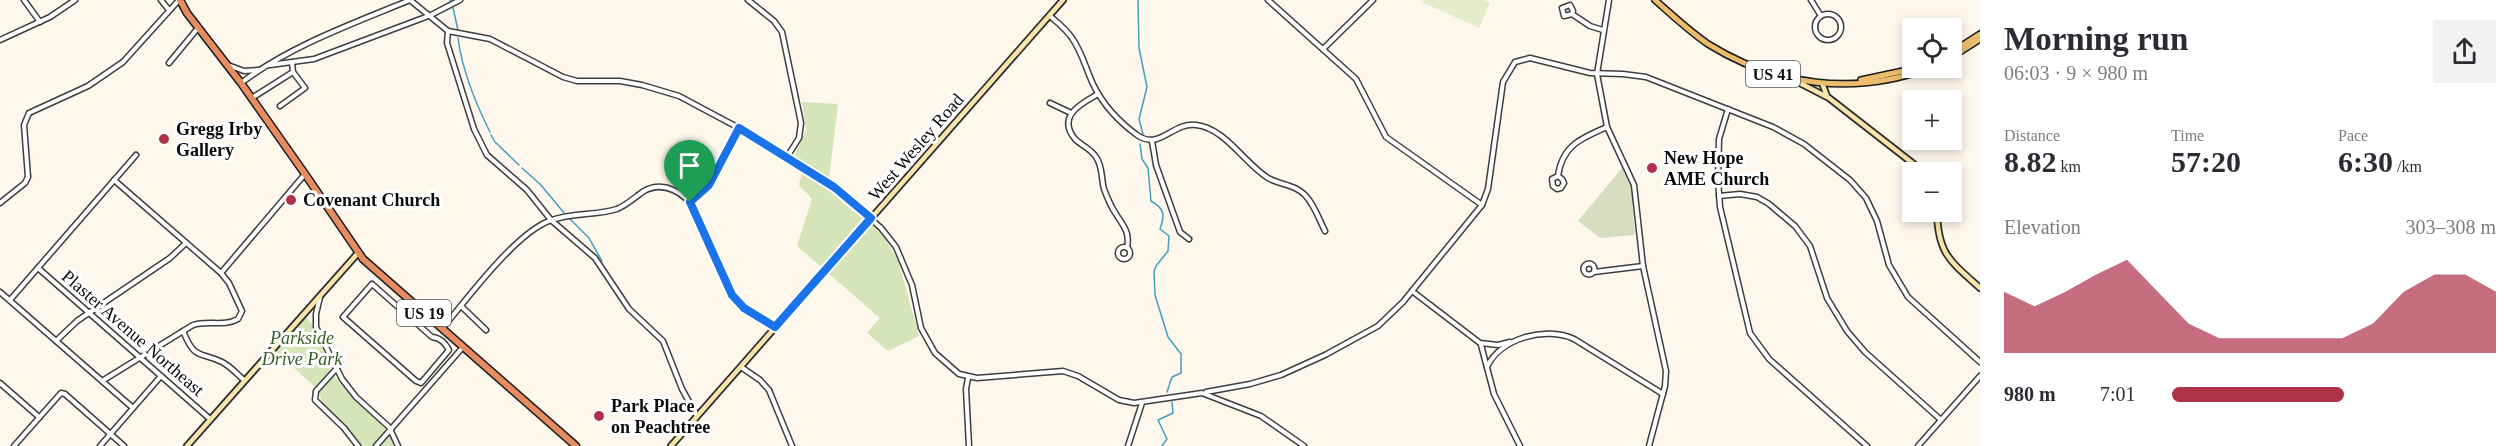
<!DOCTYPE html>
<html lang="en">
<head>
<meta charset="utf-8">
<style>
  body { margin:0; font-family:Georgia,serif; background:#f2f2f3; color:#2b2b33; height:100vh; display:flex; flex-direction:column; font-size:22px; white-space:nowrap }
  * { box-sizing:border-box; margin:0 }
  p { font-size:20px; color:#7c7c81 }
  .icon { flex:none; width:33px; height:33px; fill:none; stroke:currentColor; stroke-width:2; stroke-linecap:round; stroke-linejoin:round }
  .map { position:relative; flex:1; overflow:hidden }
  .sheet { display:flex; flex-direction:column; background:#fff; width:540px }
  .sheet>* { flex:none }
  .fabs { position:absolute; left:1902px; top:18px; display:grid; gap:12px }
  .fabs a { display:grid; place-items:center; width:60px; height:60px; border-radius:0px; background:#fff; box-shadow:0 3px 9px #0003; font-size:30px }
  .pin { position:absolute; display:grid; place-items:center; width:51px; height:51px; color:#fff; margin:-62px -26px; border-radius:50% 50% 50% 0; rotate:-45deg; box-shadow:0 0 6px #0007 }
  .pin .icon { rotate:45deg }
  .round { display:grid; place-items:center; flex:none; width:63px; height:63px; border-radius:0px; background:#f2f2f3 }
  .headline { display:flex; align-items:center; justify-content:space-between; height:102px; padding:0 24px }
  h1 { font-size:33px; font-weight:600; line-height:45px }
  .stats { display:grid; grid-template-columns:repeat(3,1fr); gap:9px; height:102px; padding:6px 24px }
  .stats div { display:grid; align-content:center }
  .stats b { font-size:30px; font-weight:600 }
  .stats small { font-size:16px; font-weight:400 }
  .stats p { font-size:16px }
  .chart { height:168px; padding:12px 24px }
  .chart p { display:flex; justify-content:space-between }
  .chart svg { width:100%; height:108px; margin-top:6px; fill:#ae3147; opacity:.7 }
  ul { padding:0 24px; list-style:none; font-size:20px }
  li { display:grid; grid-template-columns:96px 72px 1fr; align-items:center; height:45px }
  li i { height:15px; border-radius:8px; background:#ae3147 }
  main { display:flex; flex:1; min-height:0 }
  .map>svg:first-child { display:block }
</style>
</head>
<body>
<main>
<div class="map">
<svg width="1980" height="446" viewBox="0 0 1980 446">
  <rect width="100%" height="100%" fill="#fdf7ec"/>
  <g fill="#d5e4b9">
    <path d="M 802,102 L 838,104 L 829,178 L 830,189 L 883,236 L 898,260 L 919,336 L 888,351 L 867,333 L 880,318 L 797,246 L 812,199 L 799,185 L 804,163 L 794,156 L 806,130 Z"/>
    <path d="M 304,316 C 323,328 320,356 332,373 C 350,399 382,417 395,446 L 360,446 L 324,407 L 318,390 L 275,350 Z"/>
  </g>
  <path fill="#d7ddbf" d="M 1622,168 L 1631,188 L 1635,235 L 1600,238 L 1578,221 Z"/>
  <path fill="#e5ecca" d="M 1424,0 L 1484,0 L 1490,3 L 1479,28 L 1422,2 Z"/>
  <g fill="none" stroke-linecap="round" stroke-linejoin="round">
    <g stroke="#439fc0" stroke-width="1.5">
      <path d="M 450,0 L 451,2"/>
      <path d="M 1138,0 L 1139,48 L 1147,87 L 1139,119 L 1143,134"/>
      <path d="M 453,8 L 458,30"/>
      <path d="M 458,38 C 462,70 475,102 490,132"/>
      <path d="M 491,135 L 495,142 L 519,165"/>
      <path d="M 1140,144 L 1142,159 L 1148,168 L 1151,201 C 1165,209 1165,215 1160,229 L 1169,236 L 1168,251 L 1156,266 L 1154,272 L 1155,295 L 1168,337 L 1181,354 L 1181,373 L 1172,377 L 1167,392"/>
      <path d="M 522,168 L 540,184 L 565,214"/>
      <path d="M 569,218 L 589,238 L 602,261"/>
      <path d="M 1162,446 L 1167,439 L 1158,420 L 1173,413 L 1172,402"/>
    </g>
    <defs>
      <g id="street">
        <path d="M 24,0 L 40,22"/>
        <path d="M 161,0 L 169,10"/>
        <path d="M 748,0 L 774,21 L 782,32 L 801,123 L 799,138 L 787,157"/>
        <path d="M 1268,0 L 1356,79 L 1386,137 L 1482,205"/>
        <path d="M 1609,0 L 1597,74 L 1607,127 L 1634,185 L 1643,266 L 1666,371 L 1665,386 L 1649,446"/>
        <path d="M 1811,0 L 1821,16"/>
        <path d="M 1572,14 L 1573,11 L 1570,5 L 1562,8 L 1564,16 L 1572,14 L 1590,26 L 1603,30"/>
        <circle cx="1828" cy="27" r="13"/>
        <path d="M 1050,16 C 1058,23 1066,29 1072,38 C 1082,52 1086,69 1093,84 C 1103,105 1118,121 1137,135 C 1160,151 1172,122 1196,125 C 1225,128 1244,163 1268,178 C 1280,185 1294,184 1305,195 C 1314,204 1319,219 1325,231"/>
        <path d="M 448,31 L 447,43 L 474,129 L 487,155 L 527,190 L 551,220 L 595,258 L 629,309 L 663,341 L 682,389 L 697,416"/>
        <path d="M 0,40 L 50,17 L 75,0"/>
        <path d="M 1323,49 L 1373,0"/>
        <path d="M 169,63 L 198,28"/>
        <path d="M 228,65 L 244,71 L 258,70"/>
        <path d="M 270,65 L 314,59 L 431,15 L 460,0"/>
        <path d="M 241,83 C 292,45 352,24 410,0 L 448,31 L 490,39 L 563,77 L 577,81 L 620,81 L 642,85 L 679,96 L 739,128 L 834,187 L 881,228 L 896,247 L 912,285 L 921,328 L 935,353 L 959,374 L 977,378 L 1063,371 L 1078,376 L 1119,400 L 1134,403 L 1202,393 L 1261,416 L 1304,446"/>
        <path d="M 1098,94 C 1082,103 1056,116 1075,139 C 1082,146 1091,149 1096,157 C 1103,167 1101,178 1104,189 C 1107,197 1111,207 1116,214 C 1124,227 1130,232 1127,248"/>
        <path d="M 252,98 L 293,72"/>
        <path d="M 1050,103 L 1071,113"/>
        <path d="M 280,106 L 305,88 L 293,72 L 292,63"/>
        <path d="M 1728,109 L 1719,139 L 1718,180 L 1720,207 L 1750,333 L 1769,359 L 1867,446"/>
        <path d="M 1152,141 L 1156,165 L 1180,232 L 1189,239"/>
        <path d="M 1558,176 L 1562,179 L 1564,183 L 1561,188 L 1557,189 L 1553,186 L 1552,179 L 1558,176 C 1562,146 1581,138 1607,127"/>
        <path d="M 1719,196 L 1740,194 L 1757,197 L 1769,204 L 1795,226 L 1810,246 L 1827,298 L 1847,331 L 1865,352 L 1941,420"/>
        <path d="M 690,202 L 709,185 L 739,128"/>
        <path d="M 0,203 L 25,183 L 28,177 L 24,125 L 29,113 L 88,86 L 123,62 L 179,0"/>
        <circle cx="1124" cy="253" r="6"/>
        <circle cx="1589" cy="269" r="5.5"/>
        <path d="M 38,268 L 210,419"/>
        <path d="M 1594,272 L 1643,266"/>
        <path d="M 221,273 L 305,174"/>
        <path d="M 372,284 L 432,337 C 441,338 445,343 449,350 L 421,383 L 416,381 L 343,317 Z"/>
        <path d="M 1412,291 L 1480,343 L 1498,345 L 1510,342"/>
        <path d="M 0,292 L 133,408"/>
        <path d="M 320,297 L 316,314 L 316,327 L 342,379 L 356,397 L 389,427 L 398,446"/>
        <path d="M 10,300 L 136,155"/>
        <path d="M 461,306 L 486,330"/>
        <path d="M 442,329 C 466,300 515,234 549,221 C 571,212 595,216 617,209 C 627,205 635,197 644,191 C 664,180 685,193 695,210 L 732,295 L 744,308 L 775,327"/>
        <path d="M 183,331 C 195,360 198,351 222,362 C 230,366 237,374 244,380"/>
        <path d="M 56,341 L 77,321 L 170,258 L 186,243"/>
        <path d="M 1481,345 L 1494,394 L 1520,446"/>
        <path d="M 741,367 L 760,380 L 769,390 L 792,446"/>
        <path d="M 1487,367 C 1500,338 1546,326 1574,339 L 1663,394"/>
        <path d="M 337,368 L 316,391 L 315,400 L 344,428 L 358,446"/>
        <path d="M 968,378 L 966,389 L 969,446"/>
        <path d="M 102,381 L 193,325 C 208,320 224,327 238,319 L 242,311 L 229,283 L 221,273 L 114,180"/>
        <path d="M 0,383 L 39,417"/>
        <path d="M 1206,392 L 1250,384 L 1281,375 L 1325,355 L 1378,326 L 1403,302 L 1482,205 L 1488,189 L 1503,82 L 1515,62 L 1530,58 L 1590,73 L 1623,74 L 1646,77 L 1773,127 L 1804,144 L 1850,180 L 1866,198 L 1877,221 L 1889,265 L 1908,297 L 1980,362"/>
        <path d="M 14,446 L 61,393 L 65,394 L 124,446"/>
        <path d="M 100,446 L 161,376"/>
        <path d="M 376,446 L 463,347"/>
        <path d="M 1128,446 L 1142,403"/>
        <path d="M 1918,446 L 1980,376"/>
      </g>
      <g id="secondary">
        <path d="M 1794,80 L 1829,98 L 1924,172"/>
        <path d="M 1822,83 L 1827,96"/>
        <path d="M 1937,212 C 1938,254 1950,261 1980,288"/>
        <path d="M 187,446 L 358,253"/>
        <path d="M 671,446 L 1063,0"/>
      </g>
      <g id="primary">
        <path d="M 1655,0 C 1672,15 1689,31 1708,44 C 1775,86 1855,96 1929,68"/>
        <path d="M 1952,52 L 1980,34"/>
        <path d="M 1952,57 L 1980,39"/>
        <path d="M 1861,80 L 1917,68"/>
      </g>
      <path id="highway" d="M 180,0 L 187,13 L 241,83 L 305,174 L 363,259 L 576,446"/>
    </defs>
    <use href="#street" stroke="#3e3e3e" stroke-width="7"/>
    <use href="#secondary" stroke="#2d2d2d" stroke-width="8"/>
    <use href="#primary" stroke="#1c1c1c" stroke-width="8"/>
    <use href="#highway" stroke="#1c1c1c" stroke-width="9"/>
    <use href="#street" stroke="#fff" stroke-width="4"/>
    <use href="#secondary" stroke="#f8e5ac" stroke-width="4.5"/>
    <use href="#primary" stroke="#ecbc6d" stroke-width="5"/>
    <use href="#highway" stroke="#e78c60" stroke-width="6"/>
  </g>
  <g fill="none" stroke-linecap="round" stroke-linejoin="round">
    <defs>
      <path id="route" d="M 739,128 L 834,187 L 871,218 L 775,327 L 744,308 L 732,295 L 690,202 L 709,185 Z"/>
    </defs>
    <use href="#route" stroke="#fff" stroke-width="12"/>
    <use href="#route" stroke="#1a73e8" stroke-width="8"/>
  </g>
  <g fill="#ae3147" stroke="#fff" stroke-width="2">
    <circle cx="164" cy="139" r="6"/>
    <circle cx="1652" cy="168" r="6"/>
    <circle cx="291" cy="200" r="6"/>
    <circle cx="599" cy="416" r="6"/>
  </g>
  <g text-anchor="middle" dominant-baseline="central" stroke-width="6" stroke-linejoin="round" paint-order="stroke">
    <g fill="#fff" stroke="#545454" stroke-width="1.5">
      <rect x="1746" y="61" width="54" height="26" rx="4.5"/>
      <rect x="397" y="300" width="54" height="26" rx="4.5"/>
    </g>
    <g font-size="16" font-weight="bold" fill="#0b0b0b">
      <text x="1773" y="74">US 41</text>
      <text x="424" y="313">US 19</text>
    </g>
    <g font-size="18" font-weight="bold" fill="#0b0b0b" stroke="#fff" text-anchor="start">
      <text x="176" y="129">Gregg Irby<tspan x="176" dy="21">Gallery</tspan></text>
      <text x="1664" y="158">New Hope<tspan x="1664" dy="21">AME Church</tspan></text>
      <text x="303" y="200">Covenant Church</text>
      <text x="611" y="406">Park Place<tspan x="611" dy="21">on Peachtree</tspan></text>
    </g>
    <g font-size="18" fill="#0b0b0b" stroke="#fff">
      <text transform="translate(916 147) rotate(-49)">West Wesley Road</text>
      <text transform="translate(133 333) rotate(41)">Plaster Avenue Northeast</text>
    </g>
    <g font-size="18" font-style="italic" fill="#365d22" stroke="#fff">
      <text x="302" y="338">Parkside<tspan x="302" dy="21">Drive Park</tspan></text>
    </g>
  </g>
</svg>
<div class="fabs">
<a><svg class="icon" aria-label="locate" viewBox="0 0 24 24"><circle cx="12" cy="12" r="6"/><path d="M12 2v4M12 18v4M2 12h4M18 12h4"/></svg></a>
<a>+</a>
<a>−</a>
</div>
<div class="pin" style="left:690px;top:202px;background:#1e9e55"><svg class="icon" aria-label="arrive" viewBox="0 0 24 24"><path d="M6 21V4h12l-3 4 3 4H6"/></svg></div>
</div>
<section class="sheet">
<div class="headline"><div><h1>Morning run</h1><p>06:03 · 9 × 980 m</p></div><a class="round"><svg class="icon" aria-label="share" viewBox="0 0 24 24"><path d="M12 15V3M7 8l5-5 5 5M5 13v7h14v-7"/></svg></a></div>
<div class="stats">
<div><p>Distance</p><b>8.82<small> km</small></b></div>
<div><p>Time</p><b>57:20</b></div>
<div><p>Pace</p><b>6:30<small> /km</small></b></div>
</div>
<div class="chart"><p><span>Elevation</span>303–308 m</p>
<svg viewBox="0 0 160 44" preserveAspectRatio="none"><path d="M0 44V19L10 25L20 19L30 12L40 6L50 19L60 32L70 38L80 38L90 38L100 38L110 38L120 32L130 19L140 12L150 12L160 19V44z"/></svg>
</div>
<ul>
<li><b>980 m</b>7:01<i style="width:53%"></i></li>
</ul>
</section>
</main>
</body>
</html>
